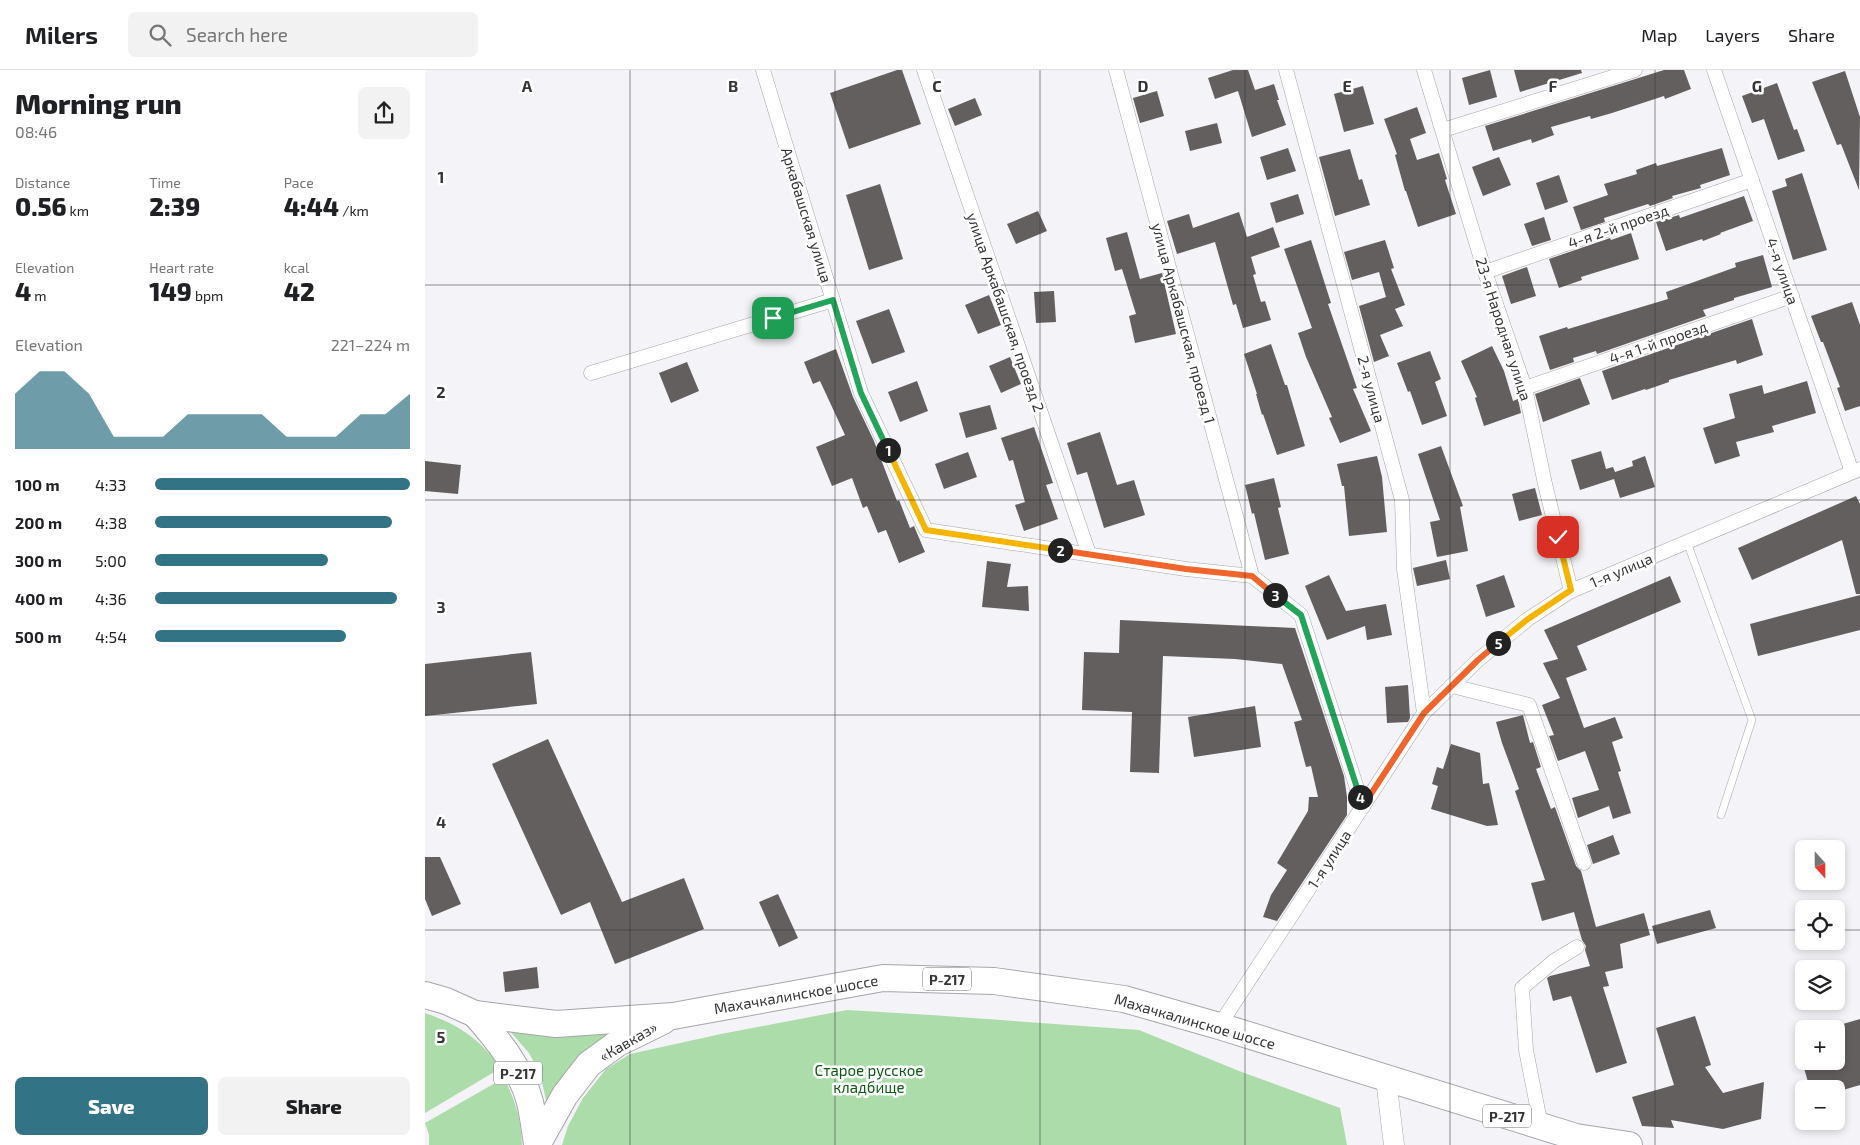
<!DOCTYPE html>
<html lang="en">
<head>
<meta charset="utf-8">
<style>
  body { margin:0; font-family:"Exo 2",sans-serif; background:#f2f2f2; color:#202124; height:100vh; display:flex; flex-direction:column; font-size:19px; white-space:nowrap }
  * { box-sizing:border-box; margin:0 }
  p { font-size:16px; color:#757577 }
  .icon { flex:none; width:28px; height:28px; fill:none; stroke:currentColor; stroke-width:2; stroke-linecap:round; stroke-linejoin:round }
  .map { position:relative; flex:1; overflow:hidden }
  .side { display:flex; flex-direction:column; background:#fff; width:425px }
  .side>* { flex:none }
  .needle { width:32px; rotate:159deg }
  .buttons { position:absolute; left:1370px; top:770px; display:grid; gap:10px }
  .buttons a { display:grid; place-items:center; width:50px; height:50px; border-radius:8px; background:#fff; box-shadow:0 2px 8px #0003; font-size:25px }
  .pin { position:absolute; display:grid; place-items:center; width:42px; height:42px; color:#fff; margin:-21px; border-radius:10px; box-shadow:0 2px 8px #0006 }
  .km { position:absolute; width:25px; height:25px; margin:-12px; border-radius:50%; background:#222; color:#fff; font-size:14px; line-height:25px; text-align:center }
  .round { display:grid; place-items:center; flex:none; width:52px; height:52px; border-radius:8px; background:#f2f2f2 }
  .head { display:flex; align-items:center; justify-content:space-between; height:85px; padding:0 15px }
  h1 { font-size:28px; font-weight:800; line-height:38px }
  .metrics { display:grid; grid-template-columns:repeat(3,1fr); gap:8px; height:85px; padding:5px 15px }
  .metrics div { display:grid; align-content:center }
  .metrics b { font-size:25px; font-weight:800 }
  .metrics small { font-size:14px; font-weight:400 }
  .metrics p { font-size:14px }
  .chart { height:140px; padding:10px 15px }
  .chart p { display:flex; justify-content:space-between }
  .chart svg { width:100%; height:90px; margin-top:5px; fill:#327486; opacity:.7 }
  .primary-button { display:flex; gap:10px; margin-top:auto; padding:10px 15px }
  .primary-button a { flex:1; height:58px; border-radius:8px; background:#327486; color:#fff; font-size:20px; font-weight:800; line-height:58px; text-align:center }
  .primary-button a+a { background:#f2f2f2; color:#202124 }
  ul { padding:0 15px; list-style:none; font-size:16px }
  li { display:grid; grid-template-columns:80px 60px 1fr; align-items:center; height:38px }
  li i { height:12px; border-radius:6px; background:#327486 }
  header { display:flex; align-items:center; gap:30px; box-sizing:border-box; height:70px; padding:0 25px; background:#fff; border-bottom:1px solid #e0e0e0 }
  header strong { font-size:24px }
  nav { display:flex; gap:28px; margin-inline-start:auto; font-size:18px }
  .search { width:350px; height:45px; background:#f2f2f2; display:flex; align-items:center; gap:12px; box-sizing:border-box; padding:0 18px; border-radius:8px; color:#757577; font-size:19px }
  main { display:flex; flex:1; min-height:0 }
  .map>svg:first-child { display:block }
</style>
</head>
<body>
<header>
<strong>Milers</strong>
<div class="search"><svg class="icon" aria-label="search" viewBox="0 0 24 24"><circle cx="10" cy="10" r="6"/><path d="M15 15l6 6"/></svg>Search here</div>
<nav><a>Map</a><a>Layers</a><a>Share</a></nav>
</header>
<main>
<section class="side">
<div class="head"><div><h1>Morning run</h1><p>08:46</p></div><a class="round"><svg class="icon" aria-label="share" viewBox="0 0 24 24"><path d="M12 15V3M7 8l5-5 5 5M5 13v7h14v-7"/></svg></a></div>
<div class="metrics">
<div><p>Distance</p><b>0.56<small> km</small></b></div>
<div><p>Time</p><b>2:39</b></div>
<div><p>Pace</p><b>4:44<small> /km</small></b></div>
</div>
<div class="metrics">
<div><p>Elevation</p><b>4<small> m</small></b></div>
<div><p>Heart rate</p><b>149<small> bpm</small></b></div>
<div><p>kcal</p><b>42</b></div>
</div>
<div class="chart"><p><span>Elevation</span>221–224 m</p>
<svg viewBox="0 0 160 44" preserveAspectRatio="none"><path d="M0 44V17L10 6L20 6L30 17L40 38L50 38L60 38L70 27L80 27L90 27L100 27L110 38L120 38L130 38L140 27L150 27L160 17V44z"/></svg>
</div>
<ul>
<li><b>100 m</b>4:33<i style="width:100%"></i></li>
<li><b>200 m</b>4:38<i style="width:93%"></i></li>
<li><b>300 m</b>5:00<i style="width:68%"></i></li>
<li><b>400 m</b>4:36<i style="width:95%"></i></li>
<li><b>500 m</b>4:54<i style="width:75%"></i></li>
</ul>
<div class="primary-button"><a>Save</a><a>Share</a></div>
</section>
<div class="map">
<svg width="1435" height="1075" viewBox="0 0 1435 1075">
  <rect width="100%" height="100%" fill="#f4f3f7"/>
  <g fill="#acdcaa">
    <path d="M 422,940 L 506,945 L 714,960 L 814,1001 L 915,1038 L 922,1075 L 137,1075 L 143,1056 L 158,1028 L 181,999 L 205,984 L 296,964 Z"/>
    <path d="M 0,943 C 35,955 54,969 76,998 L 0,1043 Z"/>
    <path d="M 197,958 L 123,1039 L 115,1003 L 104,983 L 83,959 Z"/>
    <path d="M 79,1008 C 91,1032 96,1049 97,1075 L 4,1075 L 4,1065 L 0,1053 Z"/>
  </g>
  <g fill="#635f5e">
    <path d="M 472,0 L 477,0 L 496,54 L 424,79 L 405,23 Z"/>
    <path d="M 808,0 L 823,0 L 830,20 L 849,14 L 854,30 L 852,30 L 861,55 L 827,67 L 813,21 L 790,29 L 783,8 Z"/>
    <path d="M 1065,0 L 1072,27 L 1044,35 L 1037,8 Z"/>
    <path d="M 1089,0 L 1156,0 L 1157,3 L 1095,22 Z"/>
    <path d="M 1239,0 L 1259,0 L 1266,19 L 1240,29 L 1239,26 L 1187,43 L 1166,49 L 1165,46 L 1126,57 L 1129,65 L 1107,73 L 1106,69 L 1068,81 L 1060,56 Z"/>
    <path d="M 1420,1 L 1435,47 L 1434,120 L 1416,74 L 1412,75 L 1387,12 Z"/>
    <path d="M 1352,13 L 1369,60 L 1372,59 L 1380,81 L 1353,90 L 1339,49 L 1327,53 L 1317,26 Z"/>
    <path d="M 938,16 L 949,54 L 919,62 L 909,24 Z"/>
    <path d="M 732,21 L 739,46 L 715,53 L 708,28 Z"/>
    <path d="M 550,28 L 557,45 L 530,56 L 523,39 Z"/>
    <path d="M 992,37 L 1001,63 L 985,69 L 992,90 L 1014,83 L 1022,109 L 1020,110 L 1031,144 L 993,157 L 981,121 L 980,121 L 970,85 L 972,84 L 959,49 Z"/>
    <path d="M 792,53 L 797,73 L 765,81 L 760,61 Z"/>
    <path d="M 863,78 L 871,101 L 842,110 L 835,87 Z"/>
    <path d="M 1297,78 L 1305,105 L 1275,115 L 1276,118 L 1247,126 L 1248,128 L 1225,136 L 1223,134 L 1179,148 L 1180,152 L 1156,160 L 1148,137 L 1183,125 L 1179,114 L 1212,104 L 1211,100 L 1231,93 L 1232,96 Z"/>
    <path d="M 925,79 L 934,110 L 937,109 L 945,135 L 910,146 L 894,87 Z"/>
    <path d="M 1074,87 L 1086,115 L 1058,126 L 1047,97 Z"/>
    <path d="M 1377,103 L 1402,180 L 1368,190 L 1347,121 L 1362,116 L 1360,109 Z"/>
    <path d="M 1134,105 L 1143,132 L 1120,140 L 1111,113 Z"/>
    <path d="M 455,114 L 478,189 L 444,200 L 421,125 Z"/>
    <path d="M 873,124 L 879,144 L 851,153 L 845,133 Z"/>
    <path d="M 1319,126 L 1328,151 L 1295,163 L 1296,164 L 1278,171 L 1277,169 L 1241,181 L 1231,152 L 1254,145 L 1255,148 Z"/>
    <path d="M 613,141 L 622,161 L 591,174 L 582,154 Z"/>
    <path d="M 814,142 L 822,167 L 848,157 L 855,177 L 826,187 L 831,204 L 828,205 L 836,232 L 840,231 L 846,250 L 818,258 L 811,234 L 808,235 L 790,172 L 752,184 L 742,151 L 764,144 L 768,158 Z"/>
    <path d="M 1119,147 L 1126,170 L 1107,176 L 1099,154 Z"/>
    <path d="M 702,162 L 715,209 L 737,203 L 751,264 L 710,273 L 704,246 L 711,244 L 697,199 L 690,201 L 681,168 Z"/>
    <path d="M 1206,163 L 1214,189 L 1156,207 L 1157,210 L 1134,218 L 1124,189 L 1185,168 L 1186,170 Z"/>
    <path d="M 886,170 L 906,233 L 903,234 L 932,318 L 928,319 L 946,361 L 915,373 L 904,348 L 907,347 L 881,287 L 873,263 L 887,258 L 859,179 Z"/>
    <path d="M 960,170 L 969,198 L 966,199 L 980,235 L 970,239 L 978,256 L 955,265 L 964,286 L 949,292 L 934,236 L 961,227 L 954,202 L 927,210 L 919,182 Z"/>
    <path d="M 1338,185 L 1347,217 L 1309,228 L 1309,230 L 1278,240 L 1281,246 L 1172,284 L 1171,281 L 1148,288 L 1149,292 L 1125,300 L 1114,266 L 1142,257 L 1143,259 L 1243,229 L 1241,222 L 1311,197 L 1310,193 Z"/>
    <path d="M 1102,197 L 1111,226 L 1086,234 L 1077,206 Z"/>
    <path d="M 629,221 L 631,252 L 611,253 L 609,222 Z"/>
    <path d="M 564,225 L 576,255 L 553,264 L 540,235 Z"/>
    <path d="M 1427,232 L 1435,255 L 1435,336 L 1420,341 L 1412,318 L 1415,317 L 1398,272 L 1396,272 L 1386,246 Z"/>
    <path d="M 464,239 L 480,282 L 447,294 L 431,251 Z"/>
    <path d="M 1327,249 L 1338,285 L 1312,294 L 1311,290 L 1244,310 L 1244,312 L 1221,320 L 1220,319 L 1187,330 L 1177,301 Z"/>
    <path d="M 846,274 L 860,315 L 862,315 L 880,376 L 852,385 L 838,344 L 837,345 L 831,324 L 832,324 L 819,284 Z"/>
    <path d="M 1067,276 L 1079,301 L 1088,331 L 1093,329 L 1096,343 L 1059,356 L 1050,328 L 1052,327 L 1036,291 Z"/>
    <path d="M 411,279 L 428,327 L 449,371 L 472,431 L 474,430 L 485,458 L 489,456 L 500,482 L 474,493 L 461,460 L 453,463 L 442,436 L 438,438 L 427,408 L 407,416 L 391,377 L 420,365 L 395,311 L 388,314 L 379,292 Z"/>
    <path d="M 1005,281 L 1016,309 L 1010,312 L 1022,346 L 997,355 L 985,321 L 983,322 L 972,293 Z"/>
    <path d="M 585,287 L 596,314 L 576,323 L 564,296 Z"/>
    <path d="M 262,292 L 274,321 L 246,333 L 234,303 Z"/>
    <path d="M 1155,308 L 1165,334 L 1118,352 L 1110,324 Z"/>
    <path d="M 492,311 L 503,341 L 475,352 L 463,322 Z"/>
    <path d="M 1382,311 L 1391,343 L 1347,356 L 1349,362 L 1311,372 L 1315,386 L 1290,394 L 1278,358 L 1310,348 L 1304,324 L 1337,315 L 1339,324 Z"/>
    <path d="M 565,335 L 572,359 L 541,368 L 534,343 Z"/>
    <path d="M 609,357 L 628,413 L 621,415 L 633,449 L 599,461 L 590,435 L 600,432 L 588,390 L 584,391 L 576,368 Z"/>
    <path d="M 675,362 L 692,415 L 709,410 L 720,445 L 679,458 L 662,402 L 652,405 L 642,373 Z"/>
    <path d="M 1016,376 L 1038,436 L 1035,437 L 1043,481 L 1012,487 L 1005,452 L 1015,450 L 993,384 Z"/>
    <path d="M 1176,381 L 1181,399 L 1188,397 L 1190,402 L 1208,396 L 1207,391 L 1220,386 L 1230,417 L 1195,428 L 1189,409 L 1155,420 L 1146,390 Z"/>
    <path d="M 543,382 L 552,407 L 519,419 L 510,394 Z"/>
    <path d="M 952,386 L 957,407 L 962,462 L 924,466 L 919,416 L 917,416 L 912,394 Z"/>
    <path d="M 0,391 L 36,395 L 33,424 L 0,421 Z"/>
    <path d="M 849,408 L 856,437 L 853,438 L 864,484 L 840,490 L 829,443 L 827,444 L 820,415 Z"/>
    <path d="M 1110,418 L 1117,445 L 1094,451 L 1087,424 Z"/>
    <path d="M 1431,426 L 1435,434 L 1435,524 L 1431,524 L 1417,470 L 1327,510 L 1313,478 Z"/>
    <path d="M 1021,490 L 1025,509 L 992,516 L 988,498 Z"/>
    <path d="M 562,491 L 586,494 L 582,517 L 603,516 L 604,541 L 557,537 Z"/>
    <path d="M 904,505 L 921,541 L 961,534 L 967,565 L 942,570 L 940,556 L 902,570 L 880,516 Z"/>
    <path d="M 1079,505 L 1090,537 L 1061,547 L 1051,515 Z"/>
    <path d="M 1245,506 L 1256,532 L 1152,576 L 1162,600 L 1141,608 L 1159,658 L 1190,647 L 1198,668 L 1187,672 L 1196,701 L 1193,702 L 1206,743 L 1188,749 L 1184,736 L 1153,748 L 1147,728 L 1174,720 L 1160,681 L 1133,691 L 1124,666 L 1129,665 L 1117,635 L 1135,628 L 1118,593 L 1133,589 L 1119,560 Z"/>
    <path d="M 1435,525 L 1435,560 L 1333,586 L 1325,554 Z"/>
    <path d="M 695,550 L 870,558 L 919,706 L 922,727 L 922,745 L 852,851 L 838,847 L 846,825 L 862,800 L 852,793 L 883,741 L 884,727 L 893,727 L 886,696 L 881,697 L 869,652 L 877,650 L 857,594 L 810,589 L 738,586 L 734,703 L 705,702 L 707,642 L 657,640 L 659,582 L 694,583 Z"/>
    <path d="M 106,582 L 112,634 L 0,646 L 0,594 Z"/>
    <path d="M 983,615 L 985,648 L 983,652 L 962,653 L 960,617 Z"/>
    <path d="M 830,636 L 836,677 L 769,687 L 763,647 Z"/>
    <path d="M 1098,645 L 1105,673 L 1108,672 L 1116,697 L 1111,699 L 1126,739 L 1130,737 L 1151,796 L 1156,801 L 1171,857 L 1219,843 L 1225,865 L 1195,874 L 1198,898 L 1180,902 L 1184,916 L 1178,917 L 1202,993 L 1171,1003 L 1146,926 L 1128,931 L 1122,908 L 1125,906 L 1165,896 L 1160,880 L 1161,876 L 1157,870 L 1149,842 L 1117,851 L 1106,813 L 1120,810 L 1090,721 L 1094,719 L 1077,673 L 1071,652 Z"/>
    <path d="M 123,669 L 197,832 L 259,808 L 279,859 L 190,894 L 165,832 L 136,845 L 67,694 Z"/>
    <path d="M 1026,674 L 1055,683 L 1058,714 L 1064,713 L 1073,755 L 1062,756 L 1006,739 L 1013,716 L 1007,714 L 1012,697 L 1018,699 Z"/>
    <path d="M 1188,765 L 1195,784 L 1168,794 L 1162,775 Z"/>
    <path d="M 0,787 L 15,787 L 36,834 L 7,846 L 0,829 Z"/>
    <path d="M 353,824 L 373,868 L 354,877 L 334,832 Z"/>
    <path d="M 1285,840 L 1291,858 L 1232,874 L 1227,856 Z"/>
    <path d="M 112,897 L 114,918 L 80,922 L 78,902 Z"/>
    <path d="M 1270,946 L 1286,995 L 1280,997 L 1298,1023 L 1339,1012 L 1336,1049 L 1298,1059 L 1246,1050 L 1249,1058 L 1217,1056 L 1207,1027 L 1249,1015 L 1231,958 Z"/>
    <path d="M 1435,949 L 1435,1015 L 1411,1022 L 1411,1019 L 1385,1019 L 1377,991 L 1411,991 L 1411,956 Z"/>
  </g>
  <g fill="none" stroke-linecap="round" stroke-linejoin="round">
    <defs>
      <path id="lane" d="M 1262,472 L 1327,650 L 1296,745"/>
      <g id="street">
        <path d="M 338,0 L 436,323 L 501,460 L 761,499 L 827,506 L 876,545 L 938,737"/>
        <path d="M 499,0 L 664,484"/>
        <path d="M 691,0 L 827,506"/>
        <path d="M 861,0 L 977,430 L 979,499 L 999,643"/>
        <path d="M 999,0 L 1060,202 L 1100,318 L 1120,414 L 1146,521"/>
        <path d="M 1289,0 L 1427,402"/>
        <path d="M 1018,60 L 1210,0"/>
        <path d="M 1060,202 L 1327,110"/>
        <path d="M 166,303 L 408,230"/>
        <path d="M 1100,318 L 1367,226"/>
        <path d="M 1027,616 L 1104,635 L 1159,793"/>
        <path d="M 794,956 L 999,643 L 1053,590 L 1103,549 L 1146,521 L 1435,399"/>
        <path d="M 1116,1056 L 1101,980 L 1097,918 L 1129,891 L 1152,877"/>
      </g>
      <path id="secondary" d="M 961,1009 L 969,1075"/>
      <g id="highway">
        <path d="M 0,925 L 21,931 L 50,944 L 131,954 L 248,946 L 458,908 L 569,911 L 699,929 L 794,956 L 1151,1067 L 1204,1075"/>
        <path d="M 50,944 C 72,969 96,998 105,1032 C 108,1045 110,1060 112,1074"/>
        <path d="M 112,1075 L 140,1025 L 164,994 L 193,973 L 238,951"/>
      </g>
    </defs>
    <use href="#lane" stroke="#a6a5a9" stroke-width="8"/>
    <use href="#street" stroke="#a6a5a9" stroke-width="15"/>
    <use href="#secondary" stroke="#a6a5a9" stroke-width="21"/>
    <use href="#highway" stroke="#a6a5a9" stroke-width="28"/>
    <use href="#lane" stroke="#fff" stroke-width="7"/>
    <use href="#street" stroke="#fff" stroke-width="14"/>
    <use href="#secondary" stroke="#fff" stroke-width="20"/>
    <use href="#highway" stroke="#fff" stroke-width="26"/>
  </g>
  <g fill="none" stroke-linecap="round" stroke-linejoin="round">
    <defs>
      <path id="split-1" d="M 348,248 L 408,230 L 436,323 L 463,380"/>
      <path id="split-2" d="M 463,380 L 501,460 L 635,480"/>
      <path id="split-3" d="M 635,480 L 761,499 L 827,506 L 850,525"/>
      <path id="split-4" d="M 850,525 L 876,545 L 935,727"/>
      <path id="split-5" d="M 935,727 L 938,736 L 999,643 L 1053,590 L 1073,573"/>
      <path id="split-6" d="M 1073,573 L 1103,549 L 1146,520 L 1133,467"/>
    </defs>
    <use href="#split-1" stroke="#fff" stroke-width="10"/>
    <use href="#split-2" stroke="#fff" stroke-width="10"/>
    <use href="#split-3" stroke="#fff" stroke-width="10"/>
    <use href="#split-4" stroke="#fff" stroke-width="10"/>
    <use href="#split-5" stroke="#fff" stroke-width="10"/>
    <use href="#split-6" stroke="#fff" stroke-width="10"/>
    <use href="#split-1" stroke="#22a559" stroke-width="6"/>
    <use href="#split-2" stroke="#f5b400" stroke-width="6"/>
    <use href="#split-3" stroke="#f0652b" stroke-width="6"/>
    <use href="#split-4" stroke="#22a559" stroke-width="6"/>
    <use href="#split-5" stroke="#f0652b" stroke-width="6"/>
    <use href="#split-6" stroke="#f5b400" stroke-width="6"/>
  </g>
  <path fill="none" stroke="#353436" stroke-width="1" stroke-opacity="0.55" d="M 205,0 L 205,1075M 410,0 L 410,1075M 615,0 L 615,1075M 820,0 L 820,1075M 1025,0 L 1025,1075M 1230,0 L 1230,1075M 0,215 L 1435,215M 0,430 L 1435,430M 0,645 L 1435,645M 0,860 L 1379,860M 1411,860 L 1435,860"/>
  <g text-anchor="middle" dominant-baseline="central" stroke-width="5" stroke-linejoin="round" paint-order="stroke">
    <g fill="#fff" stroke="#727172" stroke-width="1">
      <rect x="498" y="897.5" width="48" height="23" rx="4"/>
      <rect x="69" y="991.5" width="48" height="23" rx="4"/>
      <rect x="1058" y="1034.5" width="48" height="23" rx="4"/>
    </g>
    <g font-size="14" font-weight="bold" fill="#353436">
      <text x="522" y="909">Р-217</text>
      <text x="93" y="1003">Р-217</text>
      <text x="1082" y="1046">Р-217</text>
    </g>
    <g font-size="15" fill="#353436" stroke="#fff">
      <text transform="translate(382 145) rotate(73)">Аркабашская улица</text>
      <text transform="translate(1193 156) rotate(-19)">4-я 2-й проезд</text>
      <text transform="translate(1358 201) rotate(71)">4-я улица</text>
      <text transform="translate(581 242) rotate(71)">улица Аркабашская, проезд 2</text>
      <text transform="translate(759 253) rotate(75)">улица Аркабашская, проезд 1</text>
      <text transform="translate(1079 259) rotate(72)">23-я Народная улица</text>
      <text transform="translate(1233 272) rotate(-19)">4-я 1-й проезд</text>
      <text transform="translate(947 319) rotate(75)">2-я улица</text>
      <text transform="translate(1196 500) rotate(-23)">1-я улица</text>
      <text transform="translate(904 789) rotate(-57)">1-я улица</text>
      <text transform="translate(371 924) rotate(-10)">Махачкалинское шоссе</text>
      <text transform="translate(770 951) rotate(16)">Махачкалинское шоссе</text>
      <text transform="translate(203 971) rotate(-30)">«Кавказ»</text>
    </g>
    <g font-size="15" fill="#0c5913" stroke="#fff">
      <text x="444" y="1000">Старое русское<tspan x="444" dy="17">кладбище</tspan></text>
    </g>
  </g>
  <g font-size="16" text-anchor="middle" font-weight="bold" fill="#353436" stroke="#fff" stroke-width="5" stroke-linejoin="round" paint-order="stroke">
    <text x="102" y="22">A</text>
    <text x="308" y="22">B</text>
    <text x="512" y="22">C</text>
    <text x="718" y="22">D</text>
    <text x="922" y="22">E</text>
    <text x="1128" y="22">F</text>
    <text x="1332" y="22">G</text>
    <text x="16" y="113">1</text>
    <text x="16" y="328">2</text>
    <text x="16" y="543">3</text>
    <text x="16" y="758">4</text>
    <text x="16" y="973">5</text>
  </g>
</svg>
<div class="buttons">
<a><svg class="needle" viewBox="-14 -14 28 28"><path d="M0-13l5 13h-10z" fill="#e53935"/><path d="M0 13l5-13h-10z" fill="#757577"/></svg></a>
<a><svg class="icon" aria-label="locate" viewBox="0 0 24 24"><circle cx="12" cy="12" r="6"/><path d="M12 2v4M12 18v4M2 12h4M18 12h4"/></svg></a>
<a><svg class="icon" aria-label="layers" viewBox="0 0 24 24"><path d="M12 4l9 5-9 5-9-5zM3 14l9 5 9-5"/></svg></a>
<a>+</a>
<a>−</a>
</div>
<div class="pin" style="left:348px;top:248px;background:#1e9e55"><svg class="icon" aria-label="arrive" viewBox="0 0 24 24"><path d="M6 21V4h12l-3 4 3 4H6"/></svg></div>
<div class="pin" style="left:1133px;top:467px;background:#d93025"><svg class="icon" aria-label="check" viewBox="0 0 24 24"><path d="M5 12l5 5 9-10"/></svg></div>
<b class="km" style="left:463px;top:380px">1</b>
<b class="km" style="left:635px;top:480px">2</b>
<b class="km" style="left:850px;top:525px">3</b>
<b class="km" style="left:935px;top:727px">4</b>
<b class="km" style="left:1073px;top:573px">5</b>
</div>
</main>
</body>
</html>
